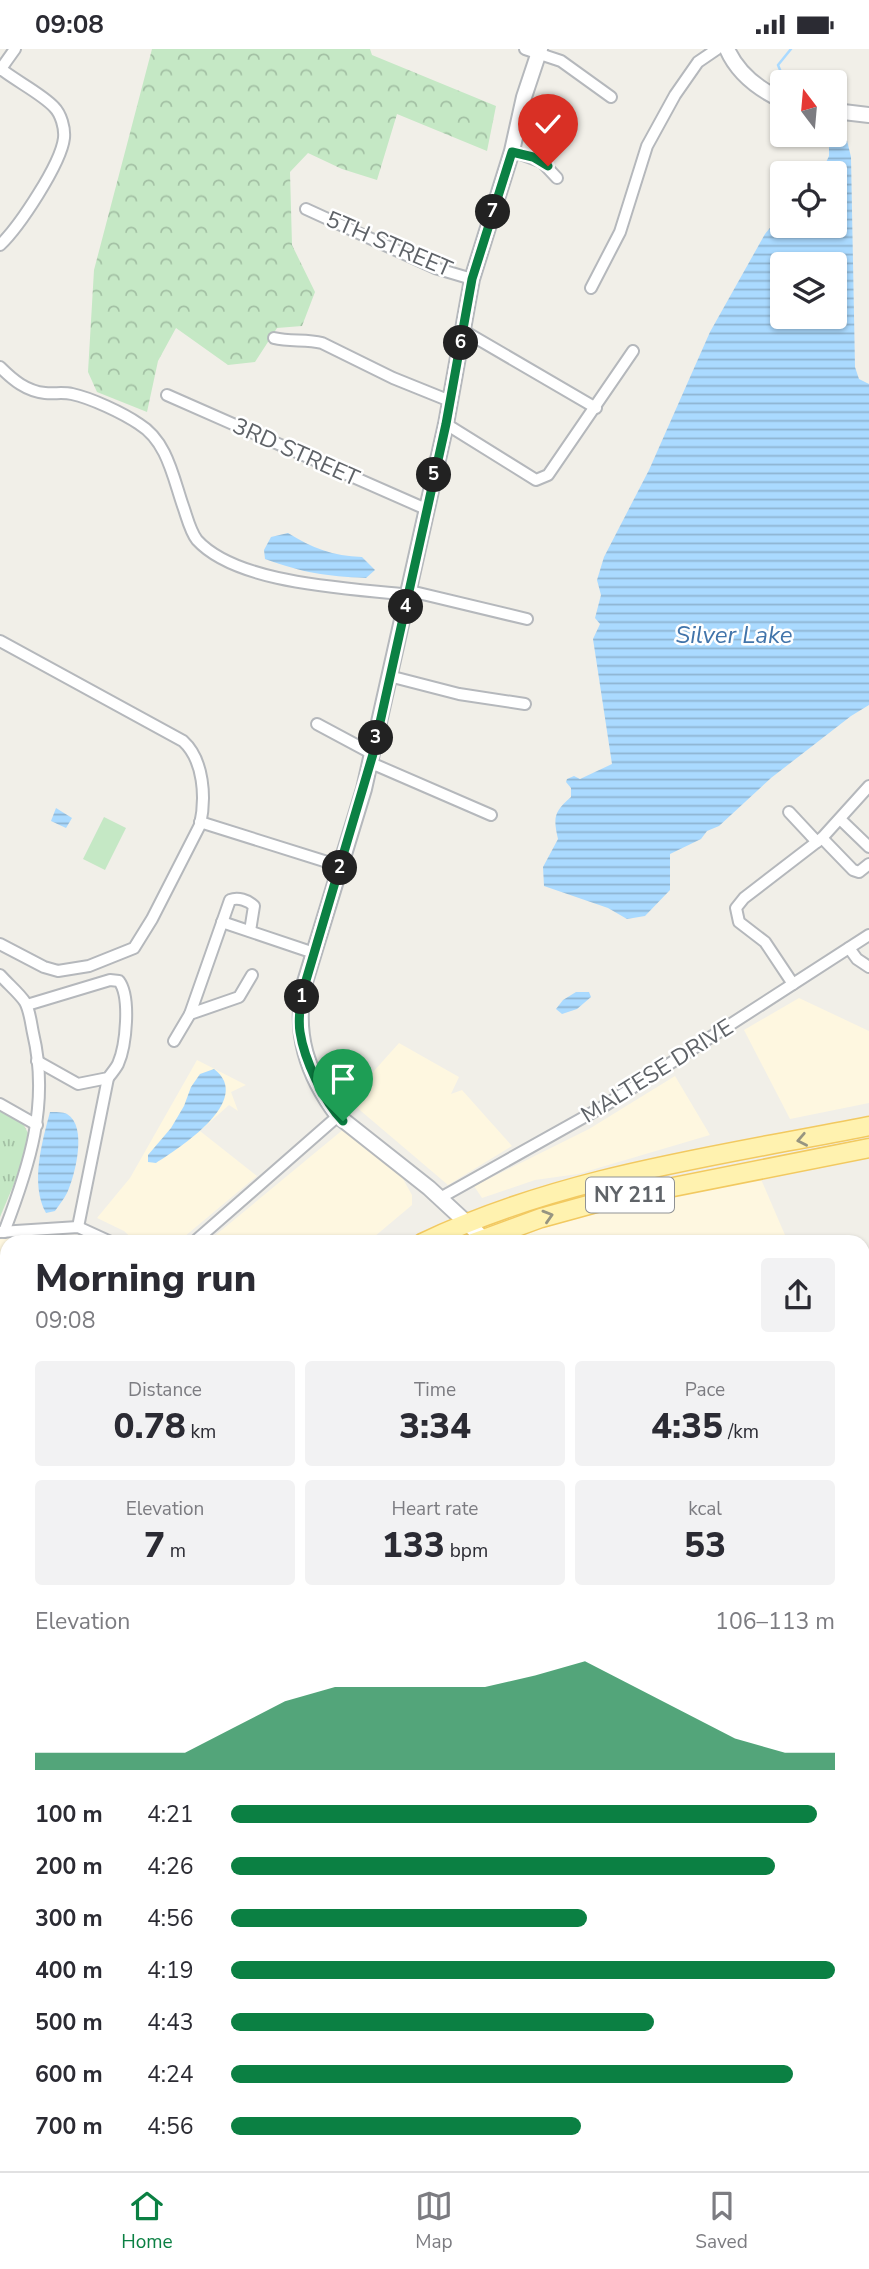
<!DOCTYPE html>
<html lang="en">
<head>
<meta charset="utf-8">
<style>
  body { margin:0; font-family:"Nunito Sans",sans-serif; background:#f2f2f3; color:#2b2b33; height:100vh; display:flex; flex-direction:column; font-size:26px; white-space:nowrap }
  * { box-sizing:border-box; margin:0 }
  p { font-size:23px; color:#7c7c81 }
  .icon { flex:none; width:38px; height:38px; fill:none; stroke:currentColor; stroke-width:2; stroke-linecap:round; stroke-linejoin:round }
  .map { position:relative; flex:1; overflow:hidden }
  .sheet { position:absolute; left:0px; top:1186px; width:870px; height:936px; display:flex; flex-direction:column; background:#fff; border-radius:21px 21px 0 0; box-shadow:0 2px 5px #0004 }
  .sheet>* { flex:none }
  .needle { width:46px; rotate:344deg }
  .buttons { position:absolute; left:770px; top:21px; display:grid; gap:14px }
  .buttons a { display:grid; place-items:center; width:77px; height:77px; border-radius:7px; background:#fff; box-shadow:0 2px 5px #0004; font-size:35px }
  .pin { position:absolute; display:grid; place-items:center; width:60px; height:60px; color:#fff; margin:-72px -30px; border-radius:50% 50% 50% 0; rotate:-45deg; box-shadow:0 0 7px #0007 }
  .pin .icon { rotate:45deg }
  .km { position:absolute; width:35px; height:35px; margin:-18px; border-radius:50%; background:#222; color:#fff; font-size:19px; line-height:35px; text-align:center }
  .round { display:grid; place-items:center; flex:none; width:74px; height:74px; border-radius:7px; background:#f2f2f3 }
  .headline { display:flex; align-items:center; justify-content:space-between; height:119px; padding:0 35px }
  h1 { font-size:38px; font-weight:800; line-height:52px }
  .figures { display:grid; grid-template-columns:repeat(3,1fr); gap:10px; height:119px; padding:7px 35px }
  .figures div { display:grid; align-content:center; border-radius:7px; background:#f2f2f3; text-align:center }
  .figures b { font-size:35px; font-weight:800 }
  .figures small { font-size:19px; font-weight:400 }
  .figures p { font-size:19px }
  .chart { height:196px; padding:14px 35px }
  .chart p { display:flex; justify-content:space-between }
  .chart svg { width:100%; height:126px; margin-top:7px; fill:#0b8043; opacity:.7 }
  ul { padding:0 35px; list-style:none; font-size:23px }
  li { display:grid; grid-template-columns:112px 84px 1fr; align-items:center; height:52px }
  li i { height:18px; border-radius:9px; background:#0b8043 }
  .status { display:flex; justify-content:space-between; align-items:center; height:49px; padding:0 35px; background:#fff; direction:ltr }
  .status svg { height:19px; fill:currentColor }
  .menu { display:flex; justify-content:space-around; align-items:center; height:98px; border-top:2px solid #e1e1e2; background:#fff; font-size:19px; color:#7c7c81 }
  .menu a { display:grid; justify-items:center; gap:4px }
  .menu .current { color:#0b8043 }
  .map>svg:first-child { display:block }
</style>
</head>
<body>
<div class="status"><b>09:08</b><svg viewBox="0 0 49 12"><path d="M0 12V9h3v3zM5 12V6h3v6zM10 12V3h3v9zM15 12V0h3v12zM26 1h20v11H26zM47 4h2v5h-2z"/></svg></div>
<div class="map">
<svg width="869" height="2122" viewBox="0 0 869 2122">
  <defs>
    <pattern id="grass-tufts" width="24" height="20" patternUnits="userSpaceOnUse" patternTransform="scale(1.75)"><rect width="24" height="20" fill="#c5e8c5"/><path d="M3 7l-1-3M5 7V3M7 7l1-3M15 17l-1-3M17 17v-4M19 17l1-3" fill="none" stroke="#a3c0a4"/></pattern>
    <pattern id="forest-crowns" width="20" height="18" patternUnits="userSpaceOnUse" patternTransform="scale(1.75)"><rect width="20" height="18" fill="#c5e8c5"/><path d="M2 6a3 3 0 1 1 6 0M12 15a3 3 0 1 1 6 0" fill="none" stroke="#a3c0a4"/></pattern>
    <pattern id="water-rules" width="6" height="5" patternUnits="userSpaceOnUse" patternTransform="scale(1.75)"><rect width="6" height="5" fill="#aadaff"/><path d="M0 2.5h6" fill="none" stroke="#8eb4d2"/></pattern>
  </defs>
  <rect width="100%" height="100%" fill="#f1efe8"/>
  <g fill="#fef7e0">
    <path d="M 799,949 L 869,982 L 869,1054 L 790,1070 L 744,981 Z"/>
    <path d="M 399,994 L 459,1028 L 451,1045 L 462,1041 L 512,1097 L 448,1136 L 348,1051 Z"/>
    <path d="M 197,1011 L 246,1036 L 231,1043 L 238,1062 L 229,1056 L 200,1082 L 257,1127 L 178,1193 L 136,1193 L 124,1182 L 97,1169 L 130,1129 Z"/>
    <path d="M 675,1027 L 710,1086 L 578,1125 L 535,1131 L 482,1149 L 474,1137 L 589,1080 Z"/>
    <path d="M 345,1079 L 398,1121 L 412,1146 L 412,1156 L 368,1193 L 206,1194 Z"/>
    <path d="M 757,1121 L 788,1193 L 474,1194 Z"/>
    <path d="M 87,1187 L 110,1193 L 7,1194 L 7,1457 L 0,1462 L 0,1188 Z"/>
    <path d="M 863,1263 L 869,1266 L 869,1316 L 863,1329 Z"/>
    <path d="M 7,1516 L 7,1622 L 0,1609 L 0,1521 Z"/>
    <path d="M 0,1621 L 7,1623 L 7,1704 L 0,1701 Z"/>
  </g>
  <g fill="#e1ded6">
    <path d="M 0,1702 L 7,1705 L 7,2108 L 0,2105 Z"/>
    <path d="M 136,2116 L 474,2116 L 471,2122 L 133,2122 Z"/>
  </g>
  <g fill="url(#grass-tufts)">
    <path d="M 0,1062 L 22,1073 L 28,1084 L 22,1116 L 0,1168 Z"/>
    <path d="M 863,1472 L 869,1475 L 869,2122 L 510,2122 L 512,2116 L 863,2116 Z"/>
  </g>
  <path fill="url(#forest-crowns)" d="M 152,0 L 370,0 L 372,6 L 496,57 L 487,102 L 397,65 L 377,131 L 342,120 L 308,104 L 290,123 L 292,196 L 315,243 L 302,277 L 277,279 L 255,313 L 228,316 L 176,279 L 158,312 L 147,363 L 97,343 L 88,323 L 94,221 Z"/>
  <g fill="#c5e8c5">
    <path d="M 104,768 L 126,779 L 105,821 L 83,810 Z"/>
    <path d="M 7,1717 L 7,1860 L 0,1857 L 0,1718 Z"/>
    <path d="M 0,1904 L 7,1907 L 7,1994 L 0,1991 Z"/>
    <path d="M 7,2015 L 7,2072 L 0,2069 L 0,2017 Z"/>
    <path d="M 152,2116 L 266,2116 L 262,2122 L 149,2122 Z"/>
  </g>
  <g fill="url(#water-rules)" fill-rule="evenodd">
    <path d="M 835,73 L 843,75 L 851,108 L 855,318 L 859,330 L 869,335 L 869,656 L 851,667 L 771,729 L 719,777 L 707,782 L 701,790 L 670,805 L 670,841 L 645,867 L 627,870 L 608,859 L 544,837 L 543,818 L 558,790 C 553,768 554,763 571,748 L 571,739 L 566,733 L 567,730 L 574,727 L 580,730 L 612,715 L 593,590 L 600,575 L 595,569 L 601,546 L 597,531 L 604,508 L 649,421 L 710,283 L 765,185 L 782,164 L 782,177 L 835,177 L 835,124 L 821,124 L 829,107 L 829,86 L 835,86 ZM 782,215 L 835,215 L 835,268 L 782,268 Z"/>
    <path d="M 288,484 C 312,499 333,507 362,508 L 375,521 L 366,529 C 325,527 304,524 265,510 L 264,501 L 271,488 Z"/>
    <path d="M 56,759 L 72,769 L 66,779 L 51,772 Z"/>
    <path d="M 576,943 L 589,943 L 591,948 L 577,960 L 562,965 L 556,960 L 563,951 Z"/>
    <path d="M 214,1020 C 255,1051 178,1100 156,1114 L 148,1113 L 148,1106 L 171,1079 L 184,1057 L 191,1038 L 200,1025 Z"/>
    <path d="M 50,1063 C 55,1063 63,1063 67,1065 C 88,1077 75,1127 67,1144 C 64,1150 59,1156 55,1162 L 46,1164 C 30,1135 42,1093 50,1063 Z"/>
  </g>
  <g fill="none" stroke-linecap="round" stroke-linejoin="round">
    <path stroke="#aadaff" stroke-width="2.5" d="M 785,33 L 778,16 L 791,0"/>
    <defs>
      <g id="minor">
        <path d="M 525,0 L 561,12 L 611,48"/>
        <path d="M 0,21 L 15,0"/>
        <path d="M 512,102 L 542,113 L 557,129"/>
        <path d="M 306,160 L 435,219 L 472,230"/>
        <path d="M 0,196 C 19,178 61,115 64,89 C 65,79 61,65 54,58 C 42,45 16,32 1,20"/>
        <path d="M 591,239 L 620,183 L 647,97 L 675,46 L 698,13 L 717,0"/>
        <path d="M 464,282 L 596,359"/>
        <path d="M 274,289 C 290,293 306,290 322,294 L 393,329 L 450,352"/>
        <path d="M 0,318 C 13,331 26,342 45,344 C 54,345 63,343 72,345 C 91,349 123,364 139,375 C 167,392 173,428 183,457 C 187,468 190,482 197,491 C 238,536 351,539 409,546"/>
        <path d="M 167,346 L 426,460"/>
        <path d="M 446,375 L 536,431 L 548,426 L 633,302"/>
        <path d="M 410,542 L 527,570"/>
        <path d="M 0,592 L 183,692 C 204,711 206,749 200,776 L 152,870 L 134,899 L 89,917 L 58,922 L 44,918 L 0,895"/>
        <path d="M 389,627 L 459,645 L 525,655"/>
        <path d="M 317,675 L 373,705"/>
        <path d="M 371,714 L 491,766"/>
        <path d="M 789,763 L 817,793"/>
        <path d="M 840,770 L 869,798"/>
        <path d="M 200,773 L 340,817"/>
        <path d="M 822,789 L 853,821 L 859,823 L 869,815"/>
        <path d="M 222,873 L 314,904"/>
        <path d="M 849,899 L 857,910 L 869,918"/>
        <path d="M 0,926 C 8,935 19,944 25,953 C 30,962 31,975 33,984 C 50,1055 29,1118 4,1183"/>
        <path d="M 793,935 L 765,893 L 739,873 L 736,859 L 744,849 L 822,789 L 869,737"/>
        <path d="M 27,956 L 110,931 L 119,932 C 131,948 126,997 118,1015 C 116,1019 112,1024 108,1029 L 78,1035 L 37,1012"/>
        <path d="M 190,965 L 230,851 C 238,848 248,851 254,857 L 250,882"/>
        <path d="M 174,992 L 190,965 L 239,948 L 252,926"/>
        <path d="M 0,1055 L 37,1076"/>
        <path d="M 440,1149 L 604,1057 L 869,886"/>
        <path d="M 78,1178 L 108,1029"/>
        <path d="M 0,1183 L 78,1178 L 113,1194"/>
        <path d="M 193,1194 L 338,1067"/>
        <path d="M 863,1335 L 869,1322"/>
        <path d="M 650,2116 L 662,2122"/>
        <path d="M 61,2122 L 64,2116"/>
        <path d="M 493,2122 L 496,2116"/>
      </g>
      <g id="tertiary">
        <path d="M 727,0 C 738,25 758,40 782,51"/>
        <path d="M 835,62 L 869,66"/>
        <path d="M 483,1189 L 429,1139 L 338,1067 C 307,1026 293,983 305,933 L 364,740 L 446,375 L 472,230 L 512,102 L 524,48 L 540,0"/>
      </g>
      <g id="primary">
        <path d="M 422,1194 C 562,1127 718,1107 869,1077"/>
        <path d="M 473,1194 L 541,1169 L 603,1152 L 869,1099"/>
        <path d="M 0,1482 L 7,1477"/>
        <path d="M 0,1499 L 7,1494"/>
      </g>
    </defs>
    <use href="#minor" stroke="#b5b8bc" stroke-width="14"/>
    <use href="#tertiary" stroke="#b5b8bc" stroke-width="18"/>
    <use href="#primary" stroke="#f2c960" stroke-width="21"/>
    <use href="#minor" stroke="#fff" stroke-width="10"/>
    <use href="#tertiary" stroke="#fff" stroke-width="14"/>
    <use href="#primary" stroke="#fff2af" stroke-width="18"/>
  </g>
  <defs><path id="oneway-chevron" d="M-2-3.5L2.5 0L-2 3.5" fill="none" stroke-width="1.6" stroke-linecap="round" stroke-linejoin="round" transform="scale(1.75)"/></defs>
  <g stroke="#979581">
    <use href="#oneway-chevron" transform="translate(802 1091) rotate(169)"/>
    <use href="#oneway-chevron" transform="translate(548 1167) rotate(-17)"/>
  </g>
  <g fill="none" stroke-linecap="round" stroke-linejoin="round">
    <defs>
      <path id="route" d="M 343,1072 C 324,1053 304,1010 300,983 C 298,970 300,957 302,945 L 373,705 L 446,375 L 472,230 L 512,103 L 533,108 L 548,117"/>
    </defs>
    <use href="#route" stroke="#fff" stroke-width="14"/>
    <use href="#route" stroke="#0b8043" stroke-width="9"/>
  </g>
  <g text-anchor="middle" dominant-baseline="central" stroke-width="5" stroke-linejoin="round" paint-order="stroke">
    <rect fill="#fff" stroke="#8f9295" stroke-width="2" x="586" y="1128.5" width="88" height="35" rx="5"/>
    <g font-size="21" font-weight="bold" fill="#5f6368">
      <text x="630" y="1146">NY 211</text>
    </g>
    <g font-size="23" fill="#5f6368" stroke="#fff">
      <text transform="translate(389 195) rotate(23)">5TH STREET</text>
      <text transform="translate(296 403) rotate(24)">3RD STREET</text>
      <text transform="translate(657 1022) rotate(-32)">MALTESE DRIVE</text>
    </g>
    <g font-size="24" font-style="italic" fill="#4174aa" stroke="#fff">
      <text x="734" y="586">Silver Lake</text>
    </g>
  </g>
</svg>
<div class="buttons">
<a><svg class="needle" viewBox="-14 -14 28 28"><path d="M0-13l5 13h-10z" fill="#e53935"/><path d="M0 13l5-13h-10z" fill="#7c7c81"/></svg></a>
<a><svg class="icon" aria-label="locate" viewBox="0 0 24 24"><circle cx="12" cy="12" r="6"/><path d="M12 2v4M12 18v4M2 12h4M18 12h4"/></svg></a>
<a><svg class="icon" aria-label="layers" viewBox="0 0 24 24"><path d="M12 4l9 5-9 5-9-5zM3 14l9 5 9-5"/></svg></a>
</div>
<div class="pin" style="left:343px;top:1072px;background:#1e9e55"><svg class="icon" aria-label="arrive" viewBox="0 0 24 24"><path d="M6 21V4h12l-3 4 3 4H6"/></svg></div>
<div class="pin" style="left:548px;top:117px;background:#d93025"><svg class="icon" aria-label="check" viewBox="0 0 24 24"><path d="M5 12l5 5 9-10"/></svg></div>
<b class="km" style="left:302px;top:948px">1</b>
<b class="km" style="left:340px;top:819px">2</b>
<b class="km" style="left:376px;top:689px">3</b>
<b class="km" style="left:406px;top:558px">4</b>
<b class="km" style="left:434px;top:426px">5</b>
<b class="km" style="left:461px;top:294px">6</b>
<b class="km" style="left:493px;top:163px">7</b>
<section class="sheet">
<div class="headline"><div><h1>Morning run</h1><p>09:08</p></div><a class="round"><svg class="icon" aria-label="share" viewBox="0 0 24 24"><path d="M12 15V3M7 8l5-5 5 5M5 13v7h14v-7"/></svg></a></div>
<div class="figures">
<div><p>Distance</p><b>0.78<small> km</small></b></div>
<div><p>Time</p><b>3:34</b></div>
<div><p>Pace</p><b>4:35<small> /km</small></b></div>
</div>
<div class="figures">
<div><p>Elevation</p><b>7<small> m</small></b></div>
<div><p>Heart rate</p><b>133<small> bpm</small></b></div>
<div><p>kcal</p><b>53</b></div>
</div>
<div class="chart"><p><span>Elevation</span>106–113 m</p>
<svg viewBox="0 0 160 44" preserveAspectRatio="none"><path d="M0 44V38L10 38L20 38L30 38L40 29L50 20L60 15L70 15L80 15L90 15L100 11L110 6L120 15L130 24L140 33L150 38L160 38V44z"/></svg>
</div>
<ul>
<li><b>100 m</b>4:21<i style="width:97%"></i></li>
<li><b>200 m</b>4:26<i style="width:90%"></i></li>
<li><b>300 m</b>4:56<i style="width:59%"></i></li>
<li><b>400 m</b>4:19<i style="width:100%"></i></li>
<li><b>500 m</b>4:43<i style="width:70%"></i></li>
<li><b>600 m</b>4:24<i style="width:93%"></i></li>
<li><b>700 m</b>4:56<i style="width:58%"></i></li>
</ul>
</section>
</div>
<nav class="menu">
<a class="current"><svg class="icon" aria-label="home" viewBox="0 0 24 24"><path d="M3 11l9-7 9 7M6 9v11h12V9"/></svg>Home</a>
<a><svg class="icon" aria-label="map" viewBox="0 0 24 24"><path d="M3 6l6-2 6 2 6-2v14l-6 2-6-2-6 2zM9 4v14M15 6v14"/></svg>Map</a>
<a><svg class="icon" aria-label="saved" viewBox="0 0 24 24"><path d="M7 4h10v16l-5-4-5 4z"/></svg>Saved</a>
</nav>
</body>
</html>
